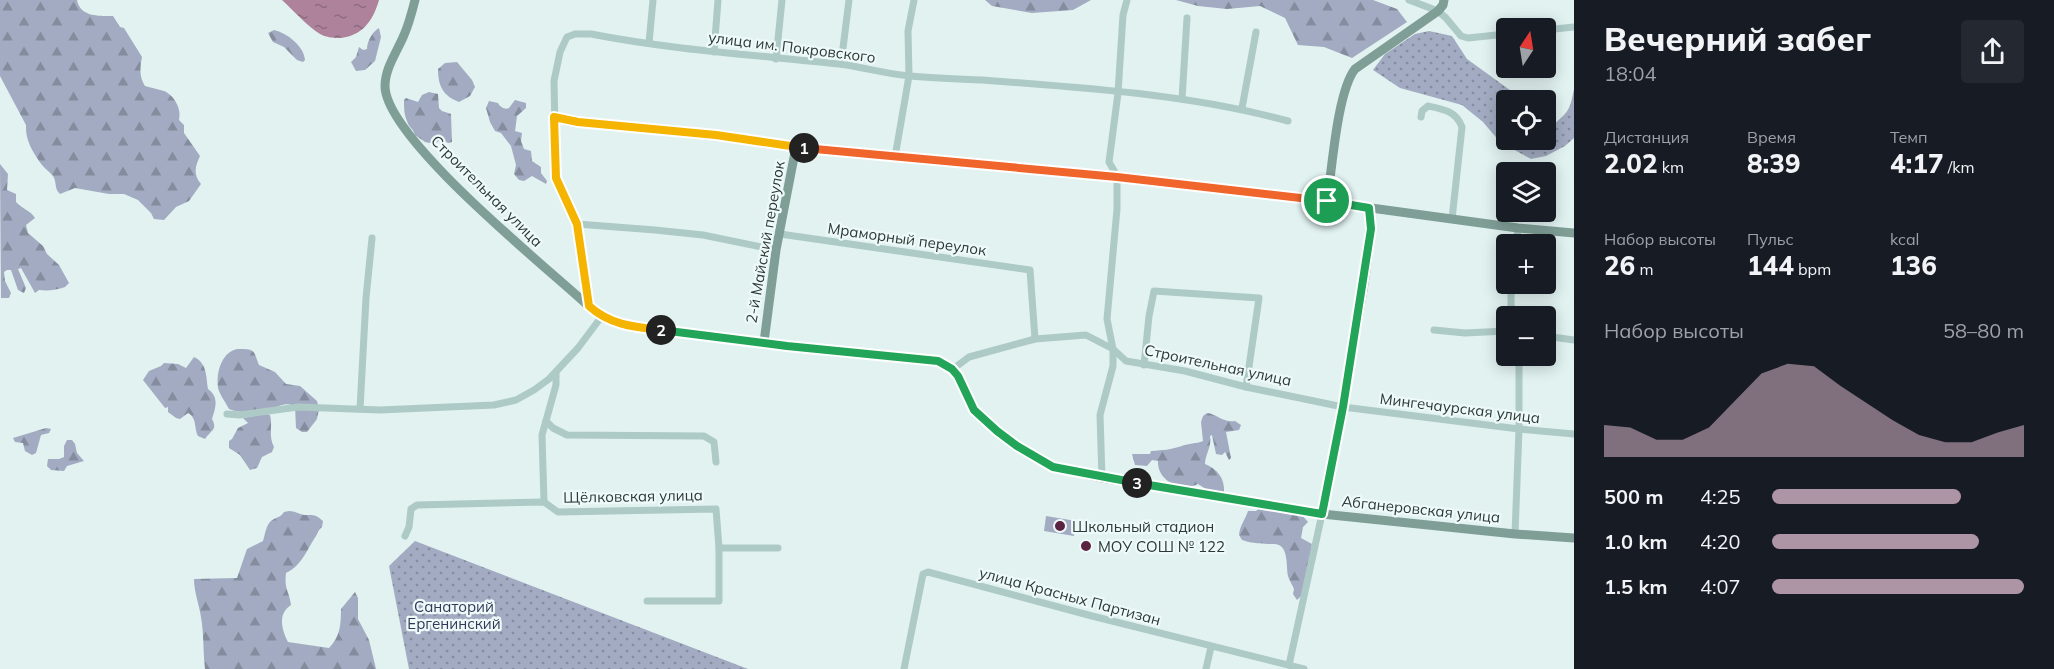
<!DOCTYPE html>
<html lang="ru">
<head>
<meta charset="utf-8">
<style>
  body { margin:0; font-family:Mulish,sans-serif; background:#242831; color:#f1f3f6; height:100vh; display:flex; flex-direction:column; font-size:22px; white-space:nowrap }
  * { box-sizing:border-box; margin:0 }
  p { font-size:20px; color:#9ea1a6 }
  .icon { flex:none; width:33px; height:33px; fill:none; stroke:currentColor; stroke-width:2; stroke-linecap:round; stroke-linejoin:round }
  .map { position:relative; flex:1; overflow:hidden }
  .drawer { display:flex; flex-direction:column; background:#171b24; width:480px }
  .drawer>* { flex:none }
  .needle { width:39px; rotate:12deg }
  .tools { position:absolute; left:1496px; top:18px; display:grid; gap:12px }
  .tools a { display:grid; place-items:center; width:60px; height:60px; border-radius:6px; background:#171b24; box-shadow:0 3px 15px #0003; font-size:30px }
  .pin { position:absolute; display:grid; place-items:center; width:51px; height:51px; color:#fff; margin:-26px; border:3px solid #fff; border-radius:50%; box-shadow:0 2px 6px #0007 }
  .km { position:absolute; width:30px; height:30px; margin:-15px; border-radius:50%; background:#222; color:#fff; font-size:16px; line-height:30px; text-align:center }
  .round { display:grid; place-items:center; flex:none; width:63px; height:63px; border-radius:6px; background:#242831 }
  .head { display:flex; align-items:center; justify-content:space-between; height:102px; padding:0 30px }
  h1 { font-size:33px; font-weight:800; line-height:45px }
  .metrics { display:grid; grid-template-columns:repeat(3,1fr); gap:9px; height:102px; padding:6px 30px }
  .metrics div { display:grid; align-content:center }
  .metrics b { font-size:26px; font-weight:800 }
  .metrics small { font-size:16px; font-weight:400 }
  .metrics p { font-size:16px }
  .chart { height:168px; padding:12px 30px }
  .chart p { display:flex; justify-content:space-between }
  .chart svg { width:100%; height:108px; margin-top:6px; fill:#ad95a5; opacity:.7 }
  ul { padding:0 30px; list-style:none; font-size:20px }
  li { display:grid; grid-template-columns:96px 72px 1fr; align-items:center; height:45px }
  li i { height:15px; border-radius:8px; background:#ad95a5 }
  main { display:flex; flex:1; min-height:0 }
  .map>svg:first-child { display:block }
</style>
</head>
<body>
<main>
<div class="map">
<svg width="1574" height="669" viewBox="0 0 1574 669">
  <defs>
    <pattern id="forest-firs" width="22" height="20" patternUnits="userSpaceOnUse" patternTransform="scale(1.5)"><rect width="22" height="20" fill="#a2abc1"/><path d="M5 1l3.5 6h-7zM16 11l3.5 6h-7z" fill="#848c9e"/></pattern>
    <pattern id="park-dots" width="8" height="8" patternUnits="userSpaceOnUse" patternTransform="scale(1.5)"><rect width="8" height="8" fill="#a2abc1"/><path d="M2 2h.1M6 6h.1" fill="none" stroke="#848c9e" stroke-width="1.8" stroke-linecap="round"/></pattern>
    <pattern id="water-ripples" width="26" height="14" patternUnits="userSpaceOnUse" patternTransform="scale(1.5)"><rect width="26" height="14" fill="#ae829b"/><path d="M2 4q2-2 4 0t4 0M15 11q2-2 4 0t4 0" fill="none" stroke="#8e6b7f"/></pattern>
  </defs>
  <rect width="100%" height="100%" fill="#e1f2f1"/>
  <path fill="#a2abc1" d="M 1046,516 L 1076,521 L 1074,536 L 1044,531 Z"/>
  <g fill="url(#forest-firs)">
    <path d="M 0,0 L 77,0 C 80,17 99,16 113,16 L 120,27 L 124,28 L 142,57 C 140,67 139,77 145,86 C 151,88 158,89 164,91 C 174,95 182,109 179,120 L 184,125 L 184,133 L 200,156 C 195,167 193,174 201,184 L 189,201 L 176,207 L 164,220 L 154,219 L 151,213 L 138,200 L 124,194 L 109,194 L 75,188 L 60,194 C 54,189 57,182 53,176 C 50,172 45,169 42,165 C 33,153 25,140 26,125 L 0,76 Z"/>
    <path d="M 985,0 L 1091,0 L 1073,10 L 1032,13 L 992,6 Z"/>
    <path d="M 1176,0 L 1373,0 L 1397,9 L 1407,22 L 1352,58 L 1324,47 L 1298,45 L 1285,18 L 1260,6 L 1227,9 L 1198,6 Z"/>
    <path d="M 379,28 L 381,37 L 375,61 L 365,70 L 356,71 L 351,62 L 356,57 L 359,47 L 363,50 L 367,49 C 367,41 373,31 379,28 Z"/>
    <path d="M 274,30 C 287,33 304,46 305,60 L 303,62 L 297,60 L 284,47 L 273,42 L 268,33 Z"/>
    <path d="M 457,62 L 472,80 L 475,87 L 470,96 L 459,102 C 443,96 438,86 438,69 L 445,63 Z"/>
    <path d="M 429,92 L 438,94 L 439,108 L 442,111 L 451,114 L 452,142 L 448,143 L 442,139 L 434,144 L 425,142 L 415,135 C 413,128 409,128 407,121 C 404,114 404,108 404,100 L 406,98 L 418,102 L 422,95 Z"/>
    <path d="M 515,100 L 526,103 L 526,108 L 517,116 L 515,131 L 522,133 L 521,141 L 524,149 L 531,151 L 532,161 L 541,167 L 541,173 L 547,181 L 546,184 L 532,176 L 524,181 L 519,180 L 514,174 L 516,165 L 511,146 L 501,133 L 495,131 L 490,122 L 486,108 L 489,101 L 498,103 C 500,107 505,110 509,108 Z"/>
    <path d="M 0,164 L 8,174 L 7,190 L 16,194 L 16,202 C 22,209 30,210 35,218 L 26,225 L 28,233 L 43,246 L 47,254 L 59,265 L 69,283 L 65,287 C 57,290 48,291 39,290 L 35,293 L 21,268 L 18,269 L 26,288 L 24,293 L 18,290 L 11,270 L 7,270 L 4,272 L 5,281 L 11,293 L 9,298 L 1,298 Z"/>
    <path d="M 237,349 C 256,349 253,350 259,365 L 275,372 L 286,384 L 300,386 L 317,401 L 319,409 L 317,419 L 307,432 L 302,432 L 296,428 L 295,406 C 284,402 282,406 272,408 C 259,410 242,415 229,409 C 226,403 220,395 218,388 C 216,373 221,353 237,349 Z"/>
    <path d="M 194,357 C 207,363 206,376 208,389 C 219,397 216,407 212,419 C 218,430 211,430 205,439 L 198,436 C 194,428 197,418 188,413 L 180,419 L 176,418 L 168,412 L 168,407 L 165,408 L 143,380 L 149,371 L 161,366 L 164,363 L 178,364 L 186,368 Z"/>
    <path d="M 1207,413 C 1217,414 1223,423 1235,421 L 1241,425 L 1239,430 L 1226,432 L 1231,458 L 1229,460 L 1225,452 L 1222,455 L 1216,454 L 1212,435 L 1210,436 C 1212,447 1205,454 1205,464 C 1217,469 1225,478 1224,492 L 1209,491 L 1198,484 C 1181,492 1157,481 1158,461 L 1152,460 L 1147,466 L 1135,465 L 1132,454 L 1150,454 L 1151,451 C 1165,450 1169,450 1182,446 C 1189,443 1196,444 1203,441 L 1201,422 L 1203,416 Z"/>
    <path d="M 266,414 L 270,415 C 273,426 268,435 274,447 L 272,452 L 262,457 L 257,468 L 250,470 L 240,455 L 229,448 L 229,441 L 232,439 L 238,428 L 248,423 L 243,418 Z"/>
    <path d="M 46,428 L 51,429 L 49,433 L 41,435 L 36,453 L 32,455 L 25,451 L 23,443 L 15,442 L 13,438 Z"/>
    <path d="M 67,440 L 72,440 L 75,444 L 77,453 L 84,461 L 67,466 L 64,471 L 51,470 L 47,466 L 48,459 L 59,459 L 64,457 L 64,446 Z"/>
    <path d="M 1261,507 L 1301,514 L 1308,522 L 1303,527 L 1301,538 L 1312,544 L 1303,594 L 1297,600 L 1293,594 L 1294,589 C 1292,584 1289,580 1288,576 C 1286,566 1289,545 1275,544 C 1263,544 1254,544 1242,540 L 1239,535 C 1240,525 1245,520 1248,511 L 1256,511 Z"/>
    <path d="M 289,511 C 295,511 299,514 304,515 C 314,515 315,514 323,521 L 322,527 C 317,531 318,534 314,539 C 306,552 300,567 286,573 C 284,590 289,590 291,605 C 277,614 282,630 288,642 L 329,648 C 340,637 341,625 341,609 L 355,592 L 358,598 L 358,619 L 369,640 L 376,669 L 205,669 C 203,652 204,634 201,617 C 199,604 194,592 194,579 L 237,578 L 247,549 L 263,541 C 265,535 266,525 271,521 C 276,517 280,518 284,512 Z"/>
  </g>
  <g fill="url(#park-dots)">
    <path d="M 1429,31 L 1452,36 L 1467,59 L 1521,98 L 1522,100 L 1506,100 L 1506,140 L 1545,140 L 1545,123 L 1554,124 C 1570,111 1570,108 1574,89 L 1574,138 L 1565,146 L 1546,156 L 1531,159 L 1500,142 L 1483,122 L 1462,105 L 1400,88 L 1373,70 L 1385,54 L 1415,34 Z"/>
    <path d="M 415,541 L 748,669 L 409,669 L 389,566 Z"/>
  </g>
  <path fill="url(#water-ripples)" d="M 282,0 L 379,0 C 373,21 362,37 338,38 C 333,38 325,37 320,34 C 306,25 294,11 282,0 Z"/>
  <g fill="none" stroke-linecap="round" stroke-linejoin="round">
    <g stroke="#adcac6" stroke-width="7">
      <path d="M 1409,0 L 1438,11 L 1446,18 L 1461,36 L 1468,38 L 1506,34"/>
      <path d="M 1545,30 L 1574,27"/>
      <path d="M 649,43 L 653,0"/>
      <path d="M 714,52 L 718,0"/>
      <path d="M 776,59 L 782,0"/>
      <path d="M 841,64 L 849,0"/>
      <path d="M 1182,99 L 1187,18"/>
      <path d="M 1242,108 L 1256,32"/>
      <path d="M 554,116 L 578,122 L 716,135 L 796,147"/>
      <path d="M 1421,117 L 1422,111 L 1428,106 C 1443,109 1456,111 1462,127 L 1452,219"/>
      <path d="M 895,157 L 909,76 L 908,31 L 914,0"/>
      <path d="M 577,224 L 655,230 L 703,235 L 776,250"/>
      <path d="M 780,234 L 1030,270 L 1035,339"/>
      <path d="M 1516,244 L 1518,228"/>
      <path d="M 589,306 L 577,224 L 556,178 L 554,81 L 560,52 L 567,37 L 575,34 L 591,34 C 673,50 756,55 839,64 C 863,67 886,74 910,76 C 934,78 959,79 983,80 C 1085,88 1189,94 1288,121"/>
      <path d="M 1511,316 L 1511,284"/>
      <path d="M 1434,330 L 1465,333 L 1506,331"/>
      <path d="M 1545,336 L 1574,340"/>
      <path d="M 1144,365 L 1149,316 L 1154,291 L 1259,298 L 1246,387"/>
      <path d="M 953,369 L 969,357 L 1035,339 L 1086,335 L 1113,349 L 1126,361 L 1185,371 L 1246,387 L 1343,407 L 1519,429 L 1574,434"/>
      <path d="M 360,409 L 366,298 L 372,238"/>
      <path d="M 227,414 L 240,415 L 298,407 L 380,410 L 494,405 L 516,400 L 534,390 L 549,379 L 578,348 L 602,316"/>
      <path d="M 546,421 L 553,428 L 567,435 L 704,436 L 714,442 L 716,462"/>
      <path d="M 1102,478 L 1100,415 L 1113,366 L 1113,349 L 1107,319 L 1117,209 L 1117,176 L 1109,162 L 1118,93 L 1123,15 L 1127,0"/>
      <path d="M 544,502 L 542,435 L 556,385 L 556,372"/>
      <path d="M 1515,534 L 1519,429 L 1519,366 L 1517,356"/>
      <path d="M 405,536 L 409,527 L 411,509 L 417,505 L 544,502 L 558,512 L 716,509 L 719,548 L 778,548"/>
      <path d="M 647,601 L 719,601 L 719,548"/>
      <path d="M 1289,665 L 1322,514"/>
      <path d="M 904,669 L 923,574 L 928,572 L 1092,616 L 1304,669"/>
      <path d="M 1206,669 L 1211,647"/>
    </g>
    <g stroke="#7f9e96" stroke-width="9">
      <path d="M 415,0 C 412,12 409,24 404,35 C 397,52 385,68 385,86 C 385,139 554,273 595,312 L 606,319 L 629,326 L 787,346 L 938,361 L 953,369 L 958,376 L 974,410 L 997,431 L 1017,446 L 1053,467 L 1102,478 L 1322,514 L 1515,534 L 1574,538"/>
      <path d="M 1327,202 C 1332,170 1337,92 1355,69 L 1438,11 L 1443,5 L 1444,0"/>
      <path d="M 764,342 L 776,250 L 796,147 L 1117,176 L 1327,202 L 1518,228 L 1574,233"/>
      <path d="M 1322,514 C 1334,453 1346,392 1356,330 C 1363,290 1372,248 1369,208"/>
    </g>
  </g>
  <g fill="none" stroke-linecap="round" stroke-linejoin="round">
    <defs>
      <path id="split-1" d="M 804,148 L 1117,177 L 1327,201"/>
      <path id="split-2" d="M 661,330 C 634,327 610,325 589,306 L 577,224 L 556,178 L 554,117 L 578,122 L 716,135 L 804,148"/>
      <path id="split-3" d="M 661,330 L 787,346 L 938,361 L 952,369 L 958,376 L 974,410 L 997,431 L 1017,446 L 1053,467 L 1137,483"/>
      <path id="split-4" d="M 1137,483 L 1322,514 L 1343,407 L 1371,229 L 1369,208 L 1327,201"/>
    </defs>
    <use href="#split-1" stroke="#fff" stroke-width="12"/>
    <use href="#split-2" stroke="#fff" stroke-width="12"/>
    <use href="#split-3" stroke="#fff" stroke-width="12"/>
    <use href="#split-4" stroke="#fff" stroke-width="12"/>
    <use href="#split-1" stroke="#f0652b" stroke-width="8"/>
    <use href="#split-2" stroke="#f5b400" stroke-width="8"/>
    <use href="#split-3" stroke="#22a559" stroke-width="8"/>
    <use href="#split-4" stroke="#22a559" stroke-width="8"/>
  </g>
  <g fill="#592341" stroke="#eefaf9" stroke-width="2">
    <circle cx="1060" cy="526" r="6"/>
    <circle cx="1086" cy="546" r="6"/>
  </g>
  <g text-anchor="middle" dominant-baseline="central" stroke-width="4.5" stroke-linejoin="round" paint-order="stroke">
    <g font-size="15" fill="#2c3935" stroke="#eefaf9">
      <text transform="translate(792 47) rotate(7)">улица им. Покровского</text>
      <text transform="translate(487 191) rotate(45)">Строительная улица</text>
      <text transform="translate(907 239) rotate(8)">Мраморный переулок</text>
      <text transform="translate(765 242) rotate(-80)">2-й Майский переулок</text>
      <text transform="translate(1218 365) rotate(12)">Строительная улица</text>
      <text transform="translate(1460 408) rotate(7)">Мингечаурская улица</text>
      <text transform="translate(633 496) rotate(-1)">Щёлковская улица</text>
      <text transform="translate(1421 509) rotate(6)">Абганеровская улица</text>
      <text transform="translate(1070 596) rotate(15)">улица Красных Партизан</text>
    </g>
    <g font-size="15" fill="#2c3935" stroke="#eefaf9" text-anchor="start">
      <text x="1072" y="526">Школьный стадион</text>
      <text x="1098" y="546">МОУ СОШ № 122</text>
    </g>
    <g font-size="15" fill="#303a57" stroke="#eefaf9">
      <text x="454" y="606">Санаторий<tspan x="454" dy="17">Ергенинский</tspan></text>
    </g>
  </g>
</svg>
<div class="tools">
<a><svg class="needle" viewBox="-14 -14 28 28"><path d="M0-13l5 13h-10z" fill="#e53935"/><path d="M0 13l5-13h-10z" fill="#9ea1a6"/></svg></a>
<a><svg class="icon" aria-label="locate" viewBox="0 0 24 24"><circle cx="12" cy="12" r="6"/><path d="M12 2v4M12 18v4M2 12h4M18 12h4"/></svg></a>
<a><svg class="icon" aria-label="layers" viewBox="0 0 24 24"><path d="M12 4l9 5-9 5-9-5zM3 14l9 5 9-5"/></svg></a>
<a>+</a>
<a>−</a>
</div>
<div class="pin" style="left:1327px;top:201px;background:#1e9e55"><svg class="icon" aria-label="arrive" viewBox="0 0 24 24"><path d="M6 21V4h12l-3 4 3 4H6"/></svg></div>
<b class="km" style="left:804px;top:148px">1</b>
<b class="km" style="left:661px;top:330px">2</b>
<b class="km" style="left:1137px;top:483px">3</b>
</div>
<section class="drawer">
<div class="head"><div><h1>Вечерний забег</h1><p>18:04</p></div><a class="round"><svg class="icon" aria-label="share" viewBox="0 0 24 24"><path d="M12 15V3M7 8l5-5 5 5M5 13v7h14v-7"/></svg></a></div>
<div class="metrics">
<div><p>Дистанция</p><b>2.02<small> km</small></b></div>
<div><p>Время</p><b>8:39</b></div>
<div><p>Темп</p><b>4:17<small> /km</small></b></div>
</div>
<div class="metrics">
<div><p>Набор высоты</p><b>26<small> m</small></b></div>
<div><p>Пульс</p><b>144<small> bpm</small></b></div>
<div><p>kcal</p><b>136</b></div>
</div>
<div class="chart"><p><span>Набор высоты</span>58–80 m</p>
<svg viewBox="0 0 160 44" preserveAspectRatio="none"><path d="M0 44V31L10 32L20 37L30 37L40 32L50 21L60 10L70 6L80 7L90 15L100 22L110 29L120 35L130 38L140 38L150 34L160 31V44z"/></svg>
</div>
<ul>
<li><b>500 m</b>4:25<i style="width:75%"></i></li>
<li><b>1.0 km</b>4:20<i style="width:82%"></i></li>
<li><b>1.5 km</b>4:07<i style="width:100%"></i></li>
</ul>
</section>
</main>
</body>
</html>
